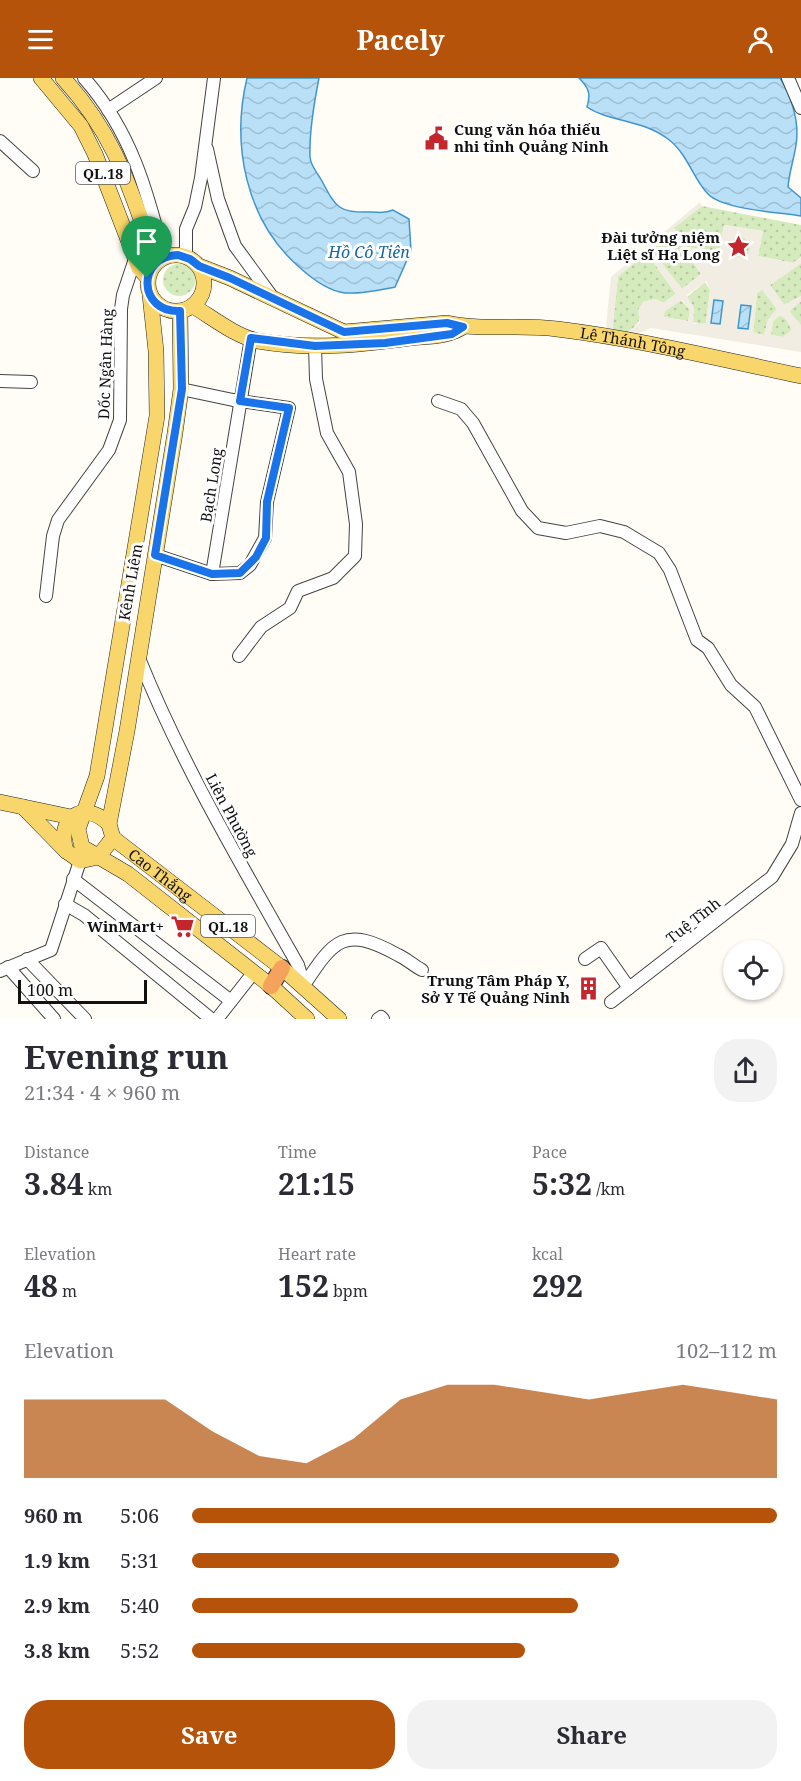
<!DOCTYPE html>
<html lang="en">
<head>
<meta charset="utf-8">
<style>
  body { margin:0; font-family:"Noto Serif",serif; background:#f2f2f3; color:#2b2b33; height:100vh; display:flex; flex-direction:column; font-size:22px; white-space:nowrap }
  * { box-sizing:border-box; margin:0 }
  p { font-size:20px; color:#7c7c81 }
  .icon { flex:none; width:33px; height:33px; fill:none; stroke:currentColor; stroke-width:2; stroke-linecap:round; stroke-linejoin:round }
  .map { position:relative; height:941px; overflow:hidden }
  .sheet { display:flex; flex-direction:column; background:#fff; flex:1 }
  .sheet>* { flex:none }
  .controls { position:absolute; left:723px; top:862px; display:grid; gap:12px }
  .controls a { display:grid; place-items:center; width:60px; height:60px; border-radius:50%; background:#fff; box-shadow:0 2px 4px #0004; font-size:30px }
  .scale { position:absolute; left:18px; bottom:15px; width:129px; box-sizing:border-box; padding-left:6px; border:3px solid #111; border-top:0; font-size:16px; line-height:21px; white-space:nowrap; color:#111; -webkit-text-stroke:4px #fff; paint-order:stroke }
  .pin { position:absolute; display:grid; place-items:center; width:51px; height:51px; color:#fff; margin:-62px -26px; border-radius:50% 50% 50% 0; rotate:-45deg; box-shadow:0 0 6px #0007 }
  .pin .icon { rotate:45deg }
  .round { display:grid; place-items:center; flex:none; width:63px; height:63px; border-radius:24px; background:#f2f2f3 }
  .summary { display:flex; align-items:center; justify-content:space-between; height:102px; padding:0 24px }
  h1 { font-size:33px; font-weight:700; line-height:45px }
  .figures { display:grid; grid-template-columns:repeat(3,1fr); gap:9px; height:102px; padding:6px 24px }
  .figures div { display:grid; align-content:center }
  .figures b { font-size:30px; font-weight:700 }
  .figures small { font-size:16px; font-weight:400 }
  .figures p { font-size:16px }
  .chart { height:168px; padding:12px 24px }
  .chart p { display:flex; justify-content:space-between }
  .chart svg { width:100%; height:108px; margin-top:6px; fill:#b45309; opacity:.7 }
  .cta { display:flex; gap:12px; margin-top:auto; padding:12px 24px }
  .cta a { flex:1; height:69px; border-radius:24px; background:#b45309; color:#fff; font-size:24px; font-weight:700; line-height:69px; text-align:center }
  .cta a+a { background:#f2f2f3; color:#2b2b33 }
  ul { padding:0 24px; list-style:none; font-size:20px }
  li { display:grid; grid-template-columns:96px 72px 1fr; align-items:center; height:45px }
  li i { height:15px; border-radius:8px; background:#b45309 }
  header { display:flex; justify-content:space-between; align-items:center; height:78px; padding:0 24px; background:#b45309; color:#fff; font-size:27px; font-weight:700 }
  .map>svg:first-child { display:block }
</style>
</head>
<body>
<header><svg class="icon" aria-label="menu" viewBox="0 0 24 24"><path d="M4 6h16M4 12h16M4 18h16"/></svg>Pacely<svg class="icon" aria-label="person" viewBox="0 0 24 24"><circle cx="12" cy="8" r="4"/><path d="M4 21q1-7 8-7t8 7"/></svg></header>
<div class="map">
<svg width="801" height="941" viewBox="0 0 801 941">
  <defs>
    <pattern id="grass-dots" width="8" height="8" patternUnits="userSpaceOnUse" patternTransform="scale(1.5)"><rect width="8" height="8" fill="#d5ebbd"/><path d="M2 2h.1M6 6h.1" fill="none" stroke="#b6c8a1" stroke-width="1.8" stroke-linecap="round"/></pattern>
    <pattern id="water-waves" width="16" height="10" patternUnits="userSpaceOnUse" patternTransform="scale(1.5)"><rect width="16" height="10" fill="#b9e0f7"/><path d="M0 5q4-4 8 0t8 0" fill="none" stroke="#9ebfd3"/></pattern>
  </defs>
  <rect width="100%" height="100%" fill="#fffdf5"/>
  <g fill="url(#grass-dots)">
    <path d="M 702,128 L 801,147 L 801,179 L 793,185 L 758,178 L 763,153 L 724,147 L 719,173 L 686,169 L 673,150 Z"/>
    <path d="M 672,153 L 701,196 L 682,211 L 650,171 Z"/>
    <circle cx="740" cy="169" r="11"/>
    <path d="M 647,175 L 676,216 L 663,225 L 656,221 L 643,224 C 640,244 640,246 623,257 L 612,254 L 618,198 Z"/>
    <path d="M 801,185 L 801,218 L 784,227 L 770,207 Z"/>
    <circle cx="179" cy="202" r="16"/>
    <path d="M 705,204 L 710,212 L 706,245 L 702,247 L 693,244 L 694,230 L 687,219 Z"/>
    <path d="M 762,211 L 777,231 L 768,242 L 764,257 L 753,255 L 757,215 Z"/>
    <path d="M 681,222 L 690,232 L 688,243 L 663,239 L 665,233 Z"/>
    <path d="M 801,223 L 801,247 L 799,248 L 789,233 Z"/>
    <path d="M 780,237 L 786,241 L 792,252 L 783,259 L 771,257 L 773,243 Z"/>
  </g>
  <path fill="#f1ede2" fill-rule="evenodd" d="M 700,124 L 702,128 L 674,150 L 686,169 L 719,173 L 724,147 L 763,153 L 758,178 L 793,185 L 801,179 L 801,185 L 770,207 L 784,227 L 801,218 L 801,223 L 789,233 L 801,247 L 801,274 L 651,250 L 628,260 L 605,258 L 611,199 ZM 672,154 L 701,196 L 682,211 L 650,170 ZM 741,158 L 749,164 L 750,170 L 748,176 L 739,179 L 732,177 L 729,168 L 732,162 ZM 647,175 L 676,216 L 663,225 L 656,221 L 643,224 L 638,232 L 640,244 L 635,249 L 623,257 L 612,254 L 618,198 ZM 706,203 L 710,212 L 706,245 L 695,246 L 693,244 L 694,230 L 687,217 ZM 761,211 L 777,230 L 768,242 L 764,257 L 753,254 L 757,215 ZM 682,222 L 690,232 L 688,243 L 663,239 L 665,233 ZM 780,237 L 786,241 L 792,252 L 783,259 L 771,257 L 773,243 Z"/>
  <g fill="url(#water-waves)" stroke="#3f96cf" stroke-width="1.5">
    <path d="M 247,0 L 319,0 C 314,25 309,53 310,79 C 311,89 317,94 322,103 C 336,130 339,135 370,134 C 380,134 384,136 393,132 L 409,141 L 411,173 L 395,209 C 380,212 361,216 345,215 C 328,213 311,200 298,188 C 246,142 231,67 247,0 Z"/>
    <path d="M 579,0 L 780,0 C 792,21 800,43 796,67 C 794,81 789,95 788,109 L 801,120 L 801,138 C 778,134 724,132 708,116 C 693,101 688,76 668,61 C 642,41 609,44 587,29 C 591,16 589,10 579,0 Z"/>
    <path d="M 714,222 L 723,223 L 720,246 L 711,245 Z"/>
    <path d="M 741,227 L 751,228 L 748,251 L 738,250 Z"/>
  </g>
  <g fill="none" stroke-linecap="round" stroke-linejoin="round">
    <defs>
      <g id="minor">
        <path d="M 84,0 C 131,53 147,112 164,179"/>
        <path d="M 788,0 L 801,30"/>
        <path d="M 108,32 L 156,0"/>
        <path d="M 0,63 L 33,93"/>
        <path d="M 207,71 L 218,121 L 235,168 L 273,220"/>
        <path d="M 186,178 L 186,151 L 195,129 L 201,100 L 214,0"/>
        <path d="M 0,303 L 31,304"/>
        <path d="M 438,323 L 461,331 L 473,345 L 522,433 L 538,450 L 566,455 L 600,448 L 624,454 L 659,475 L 670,492 L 697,562 L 708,570 L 731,607 L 755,629 L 801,722"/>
        <path d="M 155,477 L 212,496 L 240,495 L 250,487 L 265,460 L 267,424 L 289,330 L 233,322 L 181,311"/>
        <path d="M 212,496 L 251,260"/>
        <path d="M 46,518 L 53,458 L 58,442 L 109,372 L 120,342 L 121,231 L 123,217 L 135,181"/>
        <path d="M 239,578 L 261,549 L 290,530 L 298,513 L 333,500 L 355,478 L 356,446 L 349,394 L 327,355 L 316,301 L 315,268"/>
        <path d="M 139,580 C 182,687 241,786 298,887 L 304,907"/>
        <path d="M 73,801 L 231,923"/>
        <path d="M 65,826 L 84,837 L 211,941"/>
        <path d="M 27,881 L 85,941"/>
        <path d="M 585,881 L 601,870 L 629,910 L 772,799 L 792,766 L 801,735"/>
        <path d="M 8,889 L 54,941"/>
        <path d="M 0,893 L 51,872 L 80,783"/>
        <path d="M 304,907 C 334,862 344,847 398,877 C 407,881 414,888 422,892"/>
        <path d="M 611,924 L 629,910"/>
        <path d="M 217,941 L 254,894"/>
        <path d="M 378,941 L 381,939 L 383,941"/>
      </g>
      <g id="major">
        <path d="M 41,0 L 81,48 L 95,76 L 139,190 L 148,200"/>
        <path d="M 63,0 C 117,59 130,111 156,184"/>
        <circle cx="176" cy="205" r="28"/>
        <path id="s1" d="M 199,188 L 230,200 L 344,254 L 447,245 C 482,253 520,246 557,251 C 639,261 720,281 801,298"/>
        <path d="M 150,217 L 156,273 L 157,338 L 97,698 L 78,751 L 82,769 L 128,796 L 271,908 L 307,941"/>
        <path d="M 193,228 C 213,240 235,258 258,263 C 309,272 359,267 410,260 C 429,258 447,259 463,249"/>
        <path d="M 0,724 L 71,739"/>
        <path d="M 23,729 L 66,773 L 80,783 L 98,779 L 113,760"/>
        <path d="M 113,760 L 109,746 L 127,653 L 175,355 L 181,311 L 180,233"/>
        <path id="s2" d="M 113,760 L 282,890 L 339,941"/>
        <path d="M 66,773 C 56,740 84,721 109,746"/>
      </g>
      <path id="highway" d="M 271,908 L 282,890"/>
    </defs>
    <use href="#minor" stroke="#444" stroke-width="14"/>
    <use href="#major" stroke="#222" stroke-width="16"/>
    <use href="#highway" stroke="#222" stroke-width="18"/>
    <use href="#minor" stroke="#fff" stroke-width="12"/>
    <use href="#major" stroke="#f9d66b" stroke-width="15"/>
    <use href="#highway" stroke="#f5a25d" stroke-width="16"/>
  </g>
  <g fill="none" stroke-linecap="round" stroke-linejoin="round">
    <defs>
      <path id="route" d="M 178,177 L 190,181 L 199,188 L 230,200 L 344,254 L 447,245 L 463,249 L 452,256 L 385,265 L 315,268 L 251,260 L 240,323 L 289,330 L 267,424 L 266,460 L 256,479 L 240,495 L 212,496 L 155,477 L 182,311 L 180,233 C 138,235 136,178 178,177 Z"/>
    </defs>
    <use href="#route" stroke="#fff" stroke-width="12"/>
    <use href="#route" stroke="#1a73e8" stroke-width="8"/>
  </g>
  <defs>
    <symbol id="civic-bare" viewBox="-9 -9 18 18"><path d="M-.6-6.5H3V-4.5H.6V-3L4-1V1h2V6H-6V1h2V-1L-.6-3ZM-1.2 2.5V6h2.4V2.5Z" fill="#c4262e" stroke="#fff" stroke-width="2.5" paint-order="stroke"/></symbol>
    <symbol id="sight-bare" viewBox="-9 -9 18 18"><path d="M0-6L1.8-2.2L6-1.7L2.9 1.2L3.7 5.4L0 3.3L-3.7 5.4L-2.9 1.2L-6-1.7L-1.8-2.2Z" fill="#c4262e" stroke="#fff" stroke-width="2.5" paint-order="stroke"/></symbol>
    <symbol id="supermarket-bare" viewBox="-9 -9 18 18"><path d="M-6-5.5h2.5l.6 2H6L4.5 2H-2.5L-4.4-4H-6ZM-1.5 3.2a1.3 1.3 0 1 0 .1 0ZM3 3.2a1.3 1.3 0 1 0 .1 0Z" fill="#c4262e" stroke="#fff" stroke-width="2.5" paint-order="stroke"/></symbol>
    <symbol id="building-bare" viewBox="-9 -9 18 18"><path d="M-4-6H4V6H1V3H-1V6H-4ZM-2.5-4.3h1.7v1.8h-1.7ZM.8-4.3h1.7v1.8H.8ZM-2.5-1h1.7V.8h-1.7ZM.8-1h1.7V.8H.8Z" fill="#c4262e" stroke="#fff" stroke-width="2.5" paint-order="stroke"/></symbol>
  </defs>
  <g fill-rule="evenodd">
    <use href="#civic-bare" x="420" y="44" width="33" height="33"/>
    <use href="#sight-bare" x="722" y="152" width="33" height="33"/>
    <use href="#supermarket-bare" x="166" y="832" width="33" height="33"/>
    <use href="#building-bare" x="572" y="894" width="33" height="33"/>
  </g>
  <g text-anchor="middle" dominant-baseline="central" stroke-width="6" stroke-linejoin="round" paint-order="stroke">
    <g fill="#fff" stroke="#585858" stroke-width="1.5">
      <rect x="76" y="84" width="54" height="22" rx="4.5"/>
      <rect x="201" y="837" width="54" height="22" rx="4.5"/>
    </g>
    <g font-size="14" font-weight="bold" fill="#111">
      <text x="103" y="95">QL.18</text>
      <text x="228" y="848">QL.18</text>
    </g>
    <g font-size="15" font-weight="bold" fill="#111" stroke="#fff" text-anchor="end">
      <text x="454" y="51" text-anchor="start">Cung văn hóa thiếu<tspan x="454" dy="17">nhi tỉnh Quảng Ninh</tspan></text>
      <text x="720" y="159">Đài tưởng niệm<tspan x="720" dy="17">Liệt sĩ Hạ Long</tspan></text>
      <text x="164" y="848">WinMart+</text>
      <text x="570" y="902">Trung Tâm Pháp Y,<tspan x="570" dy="17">Sở Y Tế Quảng Ninh</tspan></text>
    </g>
    <g font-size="15" fill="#111" stroke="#fff">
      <text stroke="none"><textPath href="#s1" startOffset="450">Lê Thánh Tông</textPath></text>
      <text transform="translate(105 286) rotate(-88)">Dốc Ngân Hàng</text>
      <text transform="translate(211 407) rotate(-81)">Bạch Long</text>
      <text transform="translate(130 504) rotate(-80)">Kênh Liêm</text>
      <text transform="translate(232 737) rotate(62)">Liên Phường</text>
      <text stroke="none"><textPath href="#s2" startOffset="60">Cao Thắng</textPath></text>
      <text transform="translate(693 842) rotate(-38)">Tuệ Tĩnh</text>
    </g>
    <g font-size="16" font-style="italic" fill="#1768a6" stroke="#fff">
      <text x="369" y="174">Hồ Cô Tiên</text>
    </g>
  </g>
</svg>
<div class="controls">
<a><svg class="icon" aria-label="locate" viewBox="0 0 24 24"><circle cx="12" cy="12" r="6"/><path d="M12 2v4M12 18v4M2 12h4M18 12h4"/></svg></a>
</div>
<div class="scale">100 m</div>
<div class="pin" style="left:147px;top:200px;background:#1e9e55"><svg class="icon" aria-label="arrive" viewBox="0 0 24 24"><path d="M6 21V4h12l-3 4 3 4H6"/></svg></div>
</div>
<section class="sheet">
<div class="summary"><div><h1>Evening run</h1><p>21:34 · 4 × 960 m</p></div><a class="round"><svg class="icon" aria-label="share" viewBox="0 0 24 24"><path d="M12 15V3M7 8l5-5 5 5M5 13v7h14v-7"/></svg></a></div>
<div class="figures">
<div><p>Distance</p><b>3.84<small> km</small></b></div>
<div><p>Time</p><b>21:15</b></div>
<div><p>Pace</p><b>5:32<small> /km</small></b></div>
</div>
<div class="figures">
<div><p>Elevation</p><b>48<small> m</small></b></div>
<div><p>Heart rate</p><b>152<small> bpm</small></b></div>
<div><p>kcal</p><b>292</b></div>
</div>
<div class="chart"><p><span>Elevation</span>102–112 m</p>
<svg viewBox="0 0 160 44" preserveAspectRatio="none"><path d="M0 44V12L10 12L20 12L30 12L40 25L50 35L60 38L70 28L80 12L90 6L100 6L110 9L120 12L130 9L140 6L150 9L160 12V44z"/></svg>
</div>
<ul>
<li><b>960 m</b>5:06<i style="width:100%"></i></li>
<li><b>1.9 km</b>5:31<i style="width:73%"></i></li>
<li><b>2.9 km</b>5:40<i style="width:66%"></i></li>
<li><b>3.8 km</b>5:52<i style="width:57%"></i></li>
</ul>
<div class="cta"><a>Save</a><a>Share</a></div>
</section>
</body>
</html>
